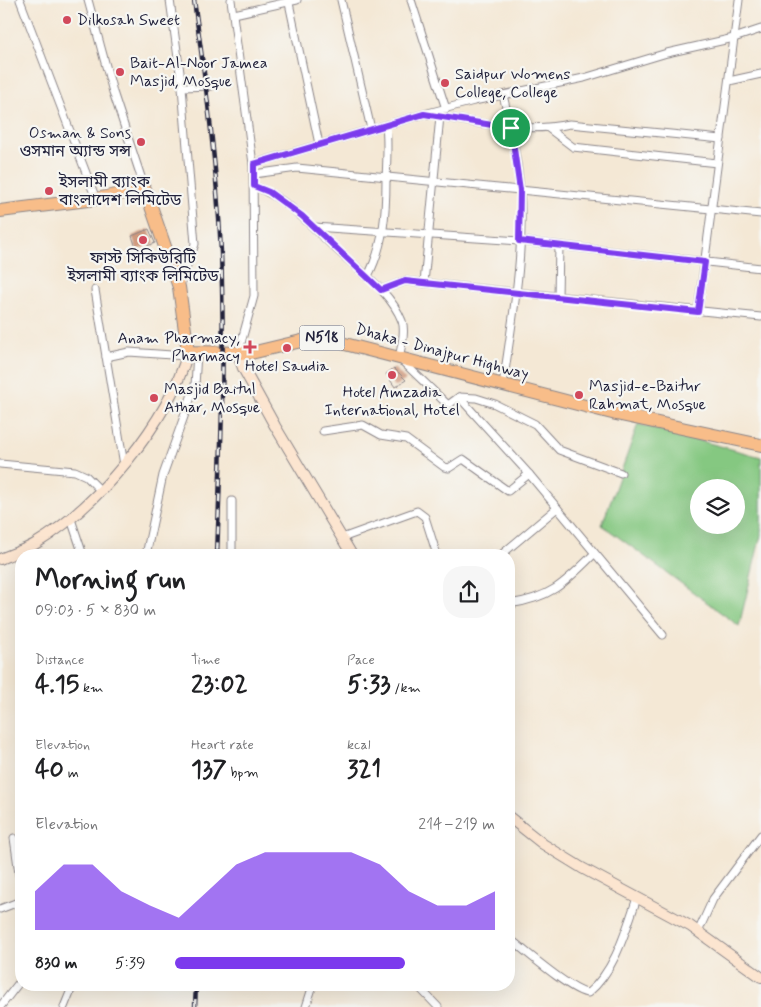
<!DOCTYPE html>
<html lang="en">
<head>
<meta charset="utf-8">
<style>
  body { margin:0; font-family:Mynerve,"Noto Sans Bengali",sans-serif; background:#f6f6f6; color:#202124; height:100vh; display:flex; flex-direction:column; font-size:19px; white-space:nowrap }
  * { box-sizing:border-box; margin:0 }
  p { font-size:16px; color:#757577 }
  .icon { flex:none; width:28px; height:28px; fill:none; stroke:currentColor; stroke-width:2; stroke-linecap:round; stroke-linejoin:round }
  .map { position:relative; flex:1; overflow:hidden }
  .sheet { position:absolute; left:15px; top:549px; width:500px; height:442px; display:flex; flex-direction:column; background:#fff; border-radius:20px; box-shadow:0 5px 20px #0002 }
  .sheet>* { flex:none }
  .controls { position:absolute; left:690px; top:479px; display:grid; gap:10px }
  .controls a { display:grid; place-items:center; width:55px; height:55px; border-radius:50%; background:#fff; box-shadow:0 5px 20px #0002; font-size:25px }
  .pin { position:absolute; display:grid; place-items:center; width:42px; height:42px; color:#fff; margin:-21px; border:2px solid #fff; border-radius:50%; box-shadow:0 1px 5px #0007 }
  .round { display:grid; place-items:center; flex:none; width:52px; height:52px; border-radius:20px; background:#f6f6f6 }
  .head { display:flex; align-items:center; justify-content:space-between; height:85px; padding:0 20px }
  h1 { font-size:28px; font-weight:700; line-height:38px }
  .metrics { display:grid; grid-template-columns:repeat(3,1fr); gap:8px; height:85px; padding:5px 20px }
  .metrics div { display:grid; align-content:center }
  .metrics b { font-size:25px; font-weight:700 }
  .metrics small { font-size:14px; font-weight:400 }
  .metrics p { font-size:14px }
  .chart { height:140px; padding:10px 20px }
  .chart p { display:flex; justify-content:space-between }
  .chart svg { width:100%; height:90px; margin-top:5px; fill:#7c3aed; opacity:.7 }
  ul { padding:0 20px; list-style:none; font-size:16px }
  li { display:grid; grid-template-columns:80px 60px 1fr; align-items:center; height:38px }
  li i { height:12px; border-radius:6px; background:#7c3aed }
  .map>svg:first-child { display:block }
</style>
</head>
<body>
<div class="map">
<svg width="761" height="1007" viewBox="0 0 761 1007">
  <rect width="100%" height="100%" fill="#f6f6f2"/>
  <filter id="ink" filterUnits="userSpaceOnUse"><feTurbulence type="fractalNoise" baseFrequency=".02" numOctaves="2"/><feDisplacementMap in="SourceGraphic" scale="10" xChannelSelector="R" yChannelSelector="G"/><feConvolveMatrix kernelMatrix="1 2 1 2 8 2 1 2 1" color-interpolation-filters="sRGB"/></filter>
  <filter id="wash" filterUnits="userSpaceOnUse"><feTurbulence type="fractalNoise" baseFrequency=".0096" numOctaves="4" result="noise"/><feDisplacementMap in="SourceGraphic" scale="20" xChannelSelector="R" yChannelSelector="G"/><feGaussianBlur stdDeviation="1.12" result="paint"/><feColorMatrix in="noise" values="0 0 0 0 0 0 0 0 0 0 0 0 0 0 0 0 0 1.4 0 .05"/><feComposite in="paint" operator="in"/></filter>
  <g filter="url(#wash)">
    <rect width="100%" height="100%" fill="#f4e8d5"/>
    <path fill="#85c881" stroke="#54755e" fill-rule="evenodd" d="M 638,424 L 761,457 L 761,535 L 739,626 L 602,525 ZM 699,488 L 736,488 L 736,525 L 699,525 Z"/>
    <g id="blocks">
      <g fill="#ce977b">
        <path d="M 149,229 L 155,243 L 137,250 L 132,236 Z"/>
        <path d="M 394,368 L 406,380 L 395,387 L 386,374 Z"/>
      </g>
    </g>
  </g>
  <g filter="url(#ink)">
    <use href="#blocks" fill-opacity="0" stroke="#8b8588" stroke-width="1"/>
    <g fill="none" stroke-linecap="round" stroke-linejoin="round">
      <defs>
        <g id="street">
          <path d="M 20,0 L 96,199"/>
          <path d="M 88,0 L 113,92 L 145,189"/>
          <path d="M 170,0 L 182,87 L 195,244 L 180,285"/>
          <path d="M 231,0 L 253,164 L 254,296 L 238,354"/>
          <path d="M 341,0 L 371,129"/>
          <path d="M 411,0 L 446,109"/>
          <path d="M 289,3 L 319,144"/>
          <path d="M 234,14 L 297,0"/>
          <path d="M 729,81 L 761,74"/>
          <path d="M 182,87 L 212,86"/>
          <path d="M 427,114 C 474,122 522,134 570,124 L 721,139"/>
          <path d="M 548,128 L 573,147 L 717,163"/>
          <path d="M 253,164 L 424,114 L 474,101 L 584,78 L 667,53 L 734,38 L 761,29"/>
          <path d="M 254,174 L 297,168 L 761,214"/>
          <path d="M 254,186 C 291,200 315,231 344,256 C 365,275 391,293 402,321 C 406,332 401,347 399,358 L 448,405 L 459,397 L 529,474 L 663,635"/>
          <path d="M 314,227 L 519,241 L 761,268"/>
          <path d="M 368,276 C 384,245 386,213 386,179 C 387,160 388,143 386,125"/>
          <path d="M 424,283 L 440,116"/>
          <path d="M 95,290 L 124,465"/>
          <path d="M 381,290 L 405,281 L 761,317"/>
          <path d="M 558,297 L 559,246"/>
          <path d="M 698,312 L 739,0"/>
          <path d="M 106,357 L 129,352 L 186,356"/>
          <path d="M 503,385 C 512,321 525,254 520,189 C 517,157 511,126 503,95"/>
          <path d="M 459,397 L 476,398 L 495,404 L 535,424 L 559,450 L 621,473"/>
          <path d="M 323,431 L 363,425 L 381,435 L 406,439 L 444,467 L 449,468 L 463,459 L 508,491 L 529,474"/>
          <path d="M 0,464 L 75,471 L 86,476 L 100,490"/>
          <path d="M 71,519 L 83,555"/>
          <path d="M 342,538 L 417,511 L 425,517 L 437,555"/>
          <path d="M 146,555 L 163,475 L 195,386 L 197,352"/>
          <path d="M 232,555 L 232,501"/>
          <path d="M 501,555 L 557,508"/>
          <path d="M 509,604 C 551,598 565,583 594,554"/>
          <path d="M 14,838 L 21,888"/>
          <path d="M 0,909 L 21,901"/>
          <path d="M 698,932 L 713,899 L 761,835"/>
          <path d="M 509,938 C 523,949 573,993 588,993 C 615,971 626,930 637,898"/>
          <path d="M 417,985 L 438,1007"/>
          <path d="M 0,1007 L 21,980"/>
          <path d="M 64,1007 L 73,985"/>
          <path d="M 306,1007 L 313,985"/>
        </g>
        <g id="secondary">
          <path d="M 238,354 L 243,368 L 275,426 L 352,555"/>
          <path d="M 0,559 C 11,554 25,550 35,544 C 98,506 168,423 188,352"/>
          <path d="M 509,817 L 543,844 L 582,868 L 690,926 L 761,977"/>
        </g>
        <path id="highway" d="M 0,211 L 96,199 L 145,189 L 179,287 L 188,352 L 251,353 L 318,337 L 616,414 L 761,445"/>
      </defs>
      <use href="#street" stroke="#8b8588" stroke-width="9"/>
      <use href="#secondary" stroke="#8b8588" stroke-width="12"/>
      <use href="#highway" stroke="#8b8588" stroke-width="14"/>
      <use href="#street" stroke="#fff" stroke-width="7"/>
      <use href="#secondary" stroke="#fce5d0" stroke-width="10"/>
      <use href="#highway" stroke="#f8bd89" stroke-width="12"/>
      <defs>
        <g id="rail">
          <path d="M 194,0 C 206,84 217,168 221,252 C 225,353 221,454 217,555"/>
          <path d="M 195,1007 L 196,985"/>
        </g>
      </defs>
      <use href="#rail" stroke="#22223b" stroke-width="4.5"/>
      <use href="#rail" stroke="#f6f6f2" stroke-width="2.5" stroke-dasharray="8" stroke-linecap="butt"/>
    </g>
  </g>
  <g fill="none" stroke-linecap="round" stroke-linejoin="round" filter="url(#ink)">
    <defs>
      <path id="route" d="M 424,114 L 511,128 L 520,190 L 519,241 L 705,262 L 698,312 L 405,281 L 381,290 L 302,216 L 269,192 L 254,186 L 254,164 Z"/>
    </defs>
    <use href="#route" stroke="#fff" stroke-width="10"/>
    <use href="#route" stroke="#7c3aed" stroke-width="6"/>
  </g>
  <g fill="#d1495b" stroke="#f6f6f2" stroke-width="2">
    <circle cx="67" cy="20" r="5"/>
    <circle cx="120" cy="72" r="5"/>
    <circle cx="445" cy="83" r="5"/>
    <circle cx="141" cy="142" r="5"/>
    <circle cx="49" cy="191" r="5"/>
    <circle cx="143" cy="240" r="5"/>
    <path d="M247.5 339.5h5v5h5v5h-5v5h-5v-5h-5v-5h5z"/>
    <circle cx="287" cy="348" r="5"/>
    <circle cx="392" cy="375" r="5"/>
    <circle cx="579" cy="395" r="5"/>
    <circle cx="154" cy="398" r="5"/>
  </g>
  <g text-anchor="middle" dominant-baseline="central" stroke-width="4.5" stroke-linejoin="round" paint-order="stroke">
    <rect fill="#f6f6f2" stroke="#626272" stroke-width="1" x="299.5" y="325.5" width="45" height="25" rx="4"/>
    <g font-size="15" font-weight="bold" fill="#22223b">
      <text x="322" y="338">N518</text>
    </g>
    <g font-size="16" fill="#22223b" stroke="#f6f6f2" text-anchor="start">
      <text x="77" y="20">Dilkosah Sweet</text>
      <text x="130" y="63">Bait-Al-Noor Jamea<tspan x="130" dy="18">Masjid, Mosque</tspan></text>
      <text x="455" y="74">Saidpur Womens<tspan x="455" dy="18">College, College</tspan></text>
      <text x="131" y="133" text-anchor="end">Osman &amp; Sons<tspan x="131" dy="18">ওসমান অ্যান্ড সন্স</tspan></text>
      <text x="59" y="182">ইসলামী ব্যাংক<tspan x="59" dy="18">বাংলাদেশ লিমিটেড</tspan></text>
      <text x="143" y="258" text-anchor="middle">ফাস্ট সিকিউরিটি<tspan x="143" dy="18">ইসলামী ব্যাংক লিমিটেড</tspan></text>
      <text x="240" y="338" text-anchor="end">Anam Pharmacy,<tspan x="240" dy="18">Pharmacy</tspan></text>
      <text x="287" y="366" text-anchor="middle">Hotel Saudia</text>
      <text x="589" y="386">Masjid-e-Baitur<tspan x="589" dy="18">Rahmat, Mosque</tspan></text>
      <text x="164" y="389">Masjid Baitul<tspan x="164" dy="18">Athar, Mosque</tspan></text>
      <text x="392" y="392" text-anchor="middle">Hotel Amzadia<tspan x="392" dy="18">International, Hotel</tspan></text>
    </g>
    <g font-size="16" fill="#22223b" stroke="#f6f6f2">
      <text transform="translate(442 352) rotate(15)">Dhaka - Dinajpur Highway</text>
    </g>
  </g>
</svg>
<div class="controls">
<a><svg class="icon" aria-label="layers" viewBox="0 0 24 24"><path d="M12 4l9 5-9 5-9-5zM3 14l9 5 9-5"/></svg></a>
</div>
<div class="pin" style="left:511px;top:128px;background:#1e9e55"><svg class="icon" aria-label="arrive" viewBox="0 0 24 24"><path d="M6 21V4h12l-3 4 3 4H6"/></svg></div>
<section class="sheet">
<div class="head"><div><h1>Morning run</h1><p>09:03 · 5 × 830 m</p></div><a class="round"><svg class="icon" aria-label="share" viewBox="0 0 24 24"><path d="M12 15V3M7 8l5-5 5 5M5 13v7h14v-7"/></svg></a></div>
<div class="metrics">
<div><p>Distance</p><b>4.15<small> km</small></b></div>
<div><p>Time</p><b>23:02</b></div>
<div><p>Pace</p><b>5:33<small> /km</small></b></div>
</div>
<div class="metrics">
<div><p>Elevation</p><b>40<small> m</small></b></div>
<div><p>Heart rate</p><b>137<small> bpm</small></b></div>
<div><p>kcal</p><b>321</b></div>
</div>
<div class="chart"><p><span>Elevation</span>214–219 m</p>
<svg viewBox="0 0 160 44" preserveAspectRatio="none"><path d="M0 44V25L10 12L20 12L30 25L40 32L50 38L60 25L70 12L80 6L90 6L100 6L110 6L120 12L130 25L140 32L150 32L160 25V44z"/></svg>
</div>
<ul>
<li><b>830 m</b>5:39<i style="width:72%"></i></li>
</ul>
</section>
</div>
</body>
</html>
